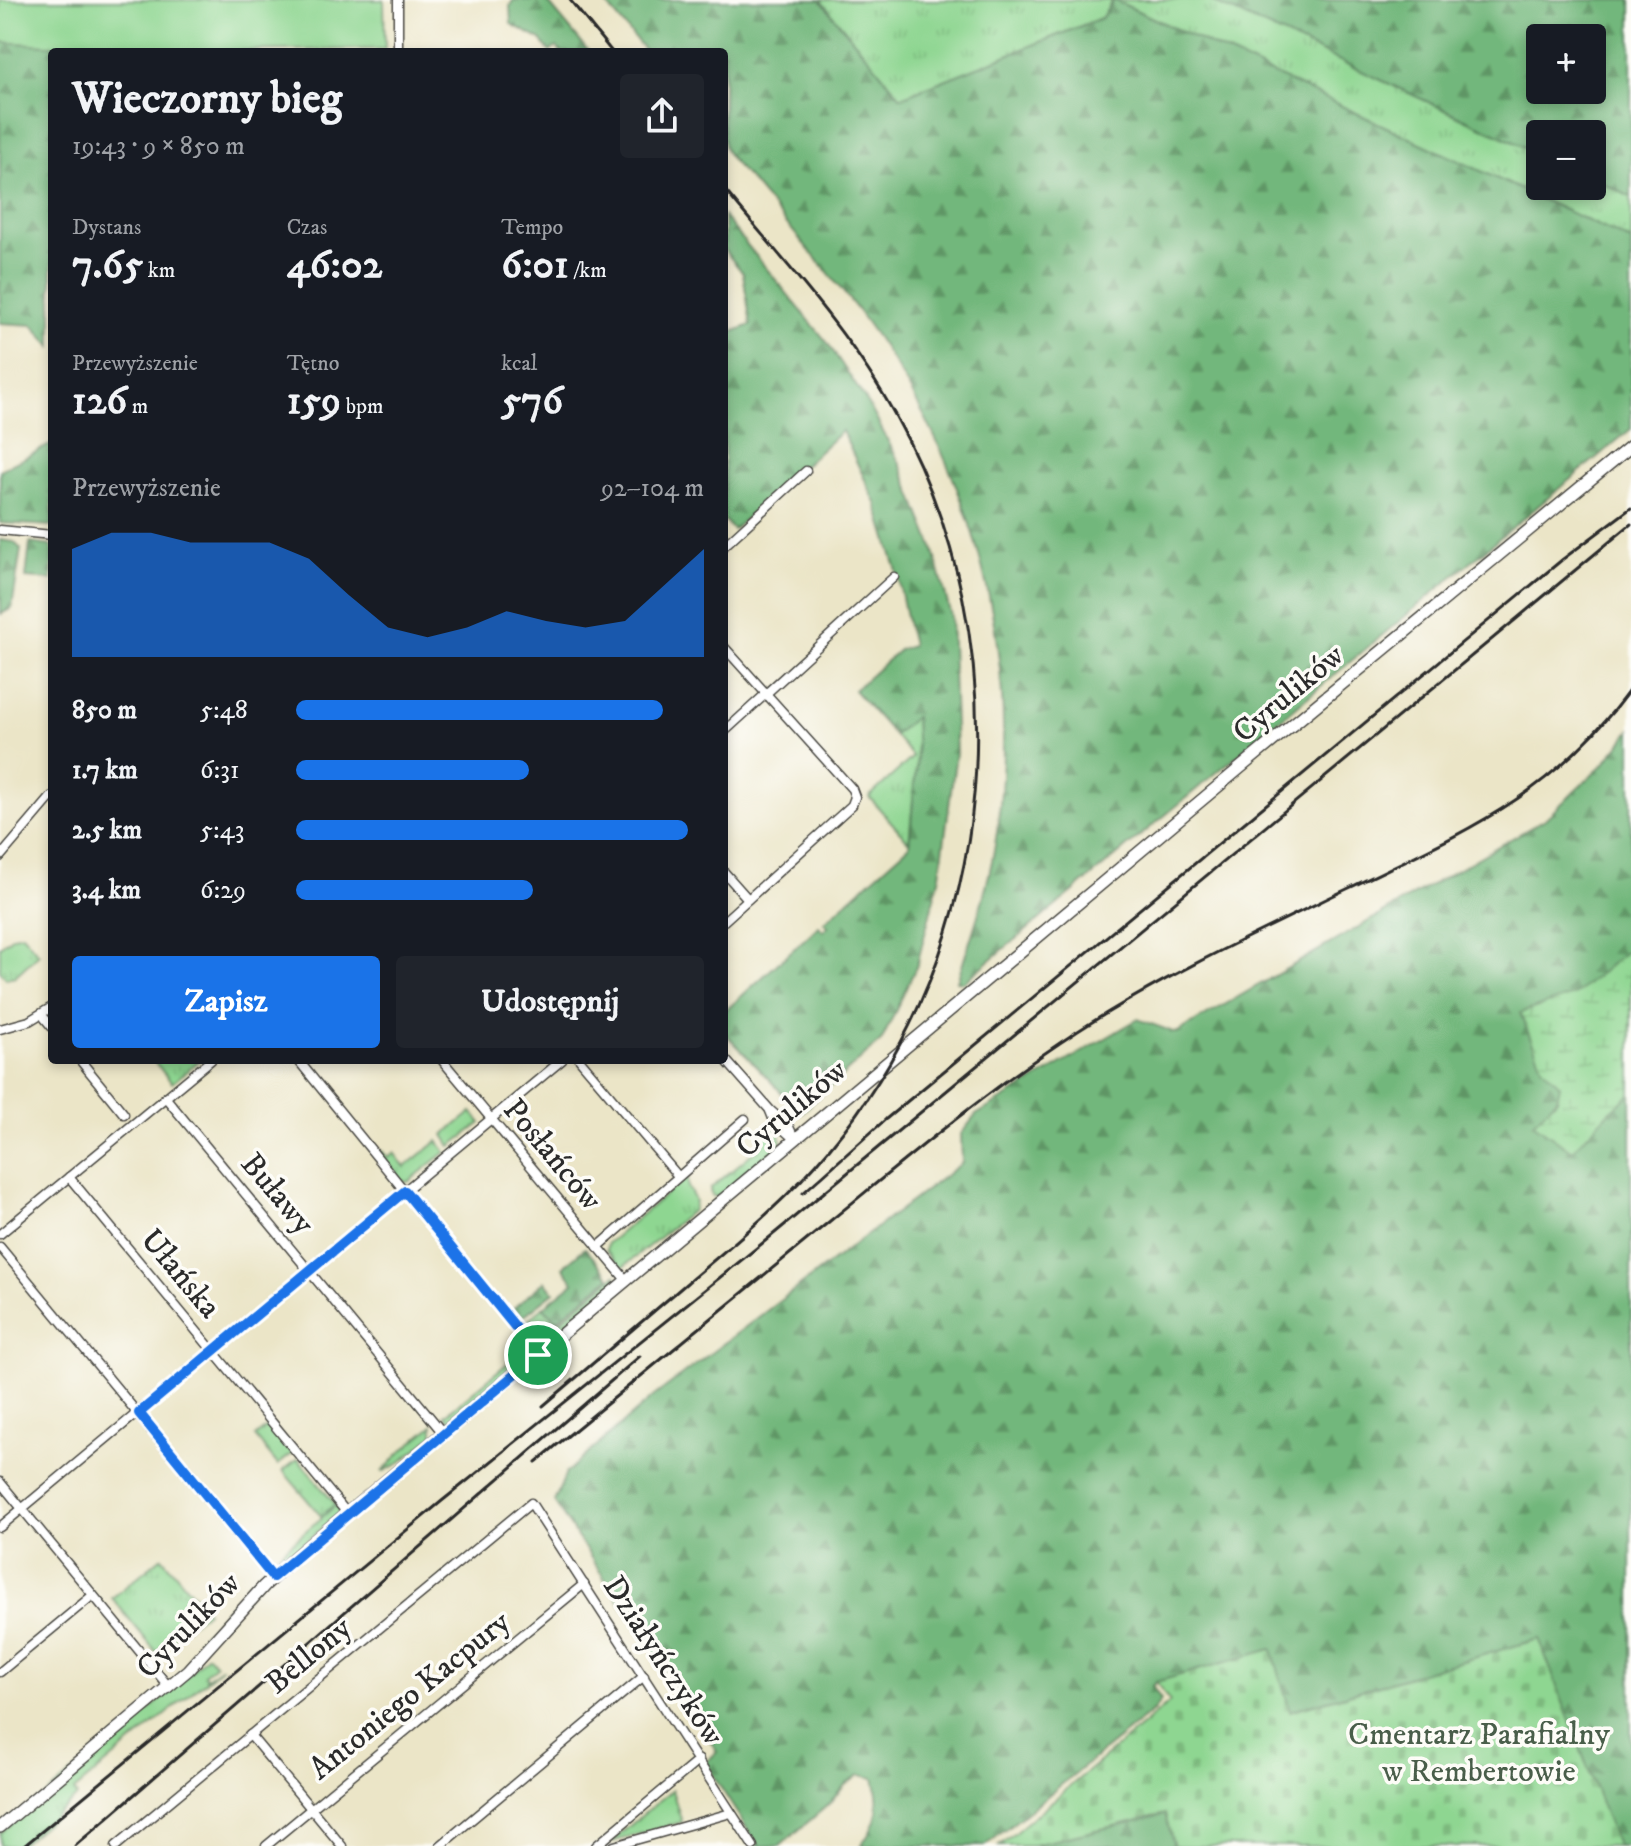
<!DOCTYPE html>
<html lang="pl">
<head>
<meta charset="utf-8">
<style>
  body { margin:0; font-family:"IM FELL DW Pica",serif; background:#20242c; color:#f1f3f6; height:100vh; display:flex; flex-direction:column; font-size:30px; white-space:nowrap }
  * { box-sizing:border-box; margin:0 }
  p { font-size:26px; color:#9ea1a6 }
  .icon { flex:none; width:44px; height:44px; fill:none; stroke:currentColor; stroke-width:2; stroke-linecap:round; stroke-linejoin:round }
  .map { position:relative; flex:1; overflow:hidden }
  .sheet { position:absolute; left:48px; top:48px; width:680px; height:1016px; display:flex; flex-direction:column; background:#171b24; border-radius:8px; box-shadow:0 4px 12px #0003 }
  .sheet>* { flex:none }
  .buttons { position:absolute; left:1526px; top:24px; display:grid; gap:16px }
  .buttons a { display:grid; place-items:center; width:80px; height:80px; border-radius:8px; background:#171b24; box-shadow:0 4px 12px #0003; font-size:40px }
  .pin { position:absolute; display:grid; place-items:center; width:68px; height:68px; color:#fff; margin:-34px; border:4px solid #fff; border-radius:50%; box-shadow:0 2px 8px #0007 }
  .round { display:grid; place-items:center; flex:none; width:84px; height:84px; border-radius:8px; background:#20242c }
  .overview { display:flex; align-items:center; justify-content:space-between; height:136px; padding:0 24px }
  h1 { font-size:44px; font-weight:700; line-height:60px }
  .stats { display:grid; grid-template-columns:repeat(3,1fr); gap:12px; height:136px; padding:8px 24px }
  .stats div { display:grid; align-content:center }
  .stats b { font-size:40px; font-weight:700 }
  .stats small { font-size:22px; font-weight:400 }
  .stats p { font-size:22px }
  .chart { height:224px; padding:16px 24px }
  .chart p { display:flex; justify-content:space-between }
  .chart svg { width:100%; height:144px; margin-top:8px; fill:#1a73e8; opacity:.7 }
  .action { display:flex; gap:16px; margin-top:auto; padding:16px 24px }
  .action a { flex:1; height:92px; border-radius:8px; background:#1a73e8; color:#fff; font-size:32px; font-weight:700; line-height:92px; text-align:center }
  .action a+a { background:#20242c; color:#f1f3f6 }
  ul { padding:0 24px; list-style:none; font-size:26px }
  li { display:grid; grid-template-columns:128px 96px 1fr; align-items:center; height:60px }
  li i { height:20px; border-radius:10px; background:#1a73e8 }
  .map>svg:first-child { display:block }
</style>
</head>
<body>
<div class="map">
<svg width="1631" height="1846" viewBox="0 0 1631 1846">
  <defs>
    <pattern id="grass-tufts" width="24" height="20" patternUnits="userSpaceOnUse" patternTransform="scale(2)"><rect width="24" height="20" fill="#8ed691"/><path d="M3 7l-1-3M5 7V3M7 7l1-3M15 17l-1-3M17 17v-4M19 17l1-3" fill="none" stroke="#7bb87d"/></pattern>
    <pattern id="forest-firs" width="22" height="20" patternUnits="userSpaceOnUse" patternTransform="scale(2)"><rect width="22" height="20" fill="#72b77b"/><path d="M5 1l3.5 6h-7zM16 11l3.5 6h-7z" fill="#5e9565"/></pattern>
    <pattern id="wetland-marsh" width="20" height="14" patternUnits="userSpaceOnUse" patternTransform="scale(2)"><rect width="20" height="14" fill="#8ed691"/><path d="M1 5h8M5 5V1M11 12h8M15 12V8" fill="none" stroke="#7bb87d"/></pattern>
    <pattern id="cemetery-stones" width="16" height="16" patternUnits="userSpaceOnUse" patternTransform="scale(2)"><rect width="16" height="16" fill="#8ed691"/><path d="M2 7V4a2 2 0 0 1 4 0v3zM10 15v-3a2 2 0 0 1 4 0v3z" fill="#7bb87d"/></pattern>
  </defs>
  <rect width="100%" height="100%" fill="#fdfcf7"/>
  <filter id="ink" filterUnits="userSpaceOnUse"><feTurbulence type="fractalNoise" baseFrequency=".0125" numOctaves="2"/><feDisplacementMap in="SourceGraphic" scale="16" xChannelSelector="R" yChannelSelector="G"/><feConvolveMatrix kernelMatrix="1 2 1 2 8 2 1 2 1" color-interpolation-filters="sRGB"/></filter>
  <filter id="wash" filterUnits="userSpaceOnUse"><feTurbulence type="fractalNoise" baseFrequency=".006" numOctaves="4" result="noise"/><feDisplacementMap in="SourceGraphic" scale="32" xChannelSelector="R" yChannelSelector="G"/><feGaussianBlur stdDeviation="1.8" result="paint"/><feColorMatrix in="noise" values="0 0 0 0 0 0 0 0 0 0 0 0 0 0 0 0 0 1.4 0 .05"/><feComposite in="paint" operator="in"/></filter>
  <g filter="url(#wash)">
    <rect width="100%" height="100%" fill="#ebe5c7"/>
    <g fill="url(#grass-tufts)" stroke="#5c805e" stroke-width="2">
      <path d="M 820,0 L 1112,0 L 1103,17 L 901,98 Z"/>
      <path d="M 1114,0 L 1209,0 L 1540,154 L 1540,186 L 1592,186 L 1592,178 L 1631,197 L 1631,241 Z"/>
      <path d="M 915,716 L 917,757 L 909,842 L 869,797 L 913,757 L 894,735 Z"/>
      <path d="M 22,934 L 39,954 L 15,976 L 6,978 L 0,971 L 0,946 L 13,936 Z"/>
      <path d="M 153,1060 L 200,1060 L 172,1083 Z"/>
      <path d="M 472,1112 L 481,1123 L 451,1146 L 444,1135 Z"/>
      <path d="M 771,1125 L 780,1134 L 781,1141 L 776,1150 L 719,1197 L 713,1196 L 710,1192 L 711,1188 L 762,1145 L 766,1128 Z"/>
      <path d="M 438,1141 L 446,1152 L 408,1182 L 402,1181 L 379,1154 L 382,1151 L 388,1158 L 394,1153 L 405,1167 Z"/>
      <path d="M 684,1175 L 688,1177 L 688,1187 L 695,1201 L 693,1210 L 622,1268 L 606,1250 L 608,1243 L 672,1189 Z"/>
      <path d="M 616,1275 L 617,1282 L 543,1344 L 534,1342 Z"/>
      <path d="M 543,1307 L 557,1320 L 532,1340 L 521,1326 Z"/>
      <path d="M 527,1347 L 528,1356 L 450,1421 L 445,1415 Z"/>
      <path d="M 433,1425 L 433,1436 L 398,1464 L 382,1472 L 400,1453 Z"/>
      <path d="M 267,1427 L 272,1428 L 293,1453 L 278,1465 L 255,1437 Z"/>
      <path d="M 298,1459 L 335,1504 L 321,1516 L 283,1471 Z"/>
      <path d="M 336,1505 L 339,1510 L 337,1515 L 278,1565 L 267,1564 Z"/>
      <path d="M 162,1557 L 207,1611 L 156,1652 L 112,1598 Z"/>
      <path d="M 262,1570 L 263,1579 L 203,1644 L 198,1640 Z"/>
      <path d="M 207,1655 L 216,1664 L 204,1674 L 206,1678 L 222,1667 L 74,1791 L 77,1797 L 19,1846 L 0,1846 L 0,1833 L 168,1694 Z"/>
      <path d="M 672,1790 L 682,1822 L 612,1842 L 612,1841 Z"/>
    </g>
    <g fill="url(#forest-firs)" stroke="#4e7153" stroke-width="2" fill-rule="evenodd">
      <path d="M 513,0 L 546,0 L 589,52 L 561,52 L 556,47 L 550,52 L 541,40 L 511,24 L 510,6 Z"/>
      <path d="M 603,0 L 820,0 L 901,97 L 1102,18 L 1114,0 L 1631,241 L 1631,429 L 964,982 L 957,981 C 974,929 992,878 998,823 C 1020,636 971,463 859,312 C 826,269 790,228 755,186 C 746,175 730,161 725,149 C 720,139 724,68 724,52 L 646,52 Z"/>
      <path d="M 1209,0 L 1631,0 L 1631,197 L 1592,178 L 1592,134 L 1540,134 L 1540,154 ZM 1540,38 L 1592,38 L 1592,90 L 1540,90 Z"/>
      <path d="M 0,42 L 115,49 L 120,52 L 52,52 L 52,347 L 33,325 L 0,323 Z"/>
      <path d="M 724,217 L 827,342 L 869,405 L 900,464 L 933,547 L 951,616 L 956,753 L 940,875 L 917,965 L 882,1040 L 801,1113 L 724,1032 L 724,1012 L 819,926 L 823,931 L 828,926 L 824,922 L 909,846 L 917,757 L 915,717 L 894,735 L 854,690 L 899,650 L 912,646 L 896,568 L 876,503 L 842,431 L 733,530 L 724,520 L 724,335 L 751,325 L 743,273 L 724,250 Z"/>
      <path d="M 52,444 L 52,526 L 0,523 L 0,470 Z"/>
      <path d="M 0,540 L 14,542 L 21,549 L 12,608 L 1,614 Z"/>
      <path d="M 30,543 L 52,546 L 52,580 L 26,578 Z"/>
      <path d="M 1631,730 L 1631,1846 L 1617,1846 L 1539,1639 L 1289,1711 L 1272,1649 L 1156,1682 L 1152,1686 L 1161,1700 L 1154,1710 L 985,1846 L 861,1846 C 879,1821 881,1808 874,1778 L 860,1775 L 845,1785 L 829,1804 L 780,1846 L 758,1846 L 705,1763 L 717,1752 L 700,1723 L 554,1502 L 566,1473 L 654,1396 L 962,1163 L 961,1134 L 976,1115 L 1138,1019 L 1176,1033 L 1545,819 L 1602,766 Z"/>
      <path d="M 585,1248 L 610,1277 L 557,1320 L 543,1307 L 574,1282 L 563,1267 Z"/>
      <path d="M 545,1281 L 554,1292 L 522,1317 L 518,1312 L 511,1315 L 509,1312 Z"/>
      <path d="M 1166,1814 L 1174,1846 L 1029,1846 Z"/>
    </g>
    <path fill="url(#wetland-marsh)" stroke="#5c805e" stroke-width="2" d="M 1631,947 L 1631,1094 L 1609,1112 L 1572,1151 L 1533,1123 L 1557,1099 L 1560,1085 L 1543,1068 L 1520,1013 L 1576,994 Z"/>
    <path fill="url(#cemetery-stones)" stroke="#5c805e" stroke-width="2" d="M 1539,1639 L 1617,1846 L 1174,1846 L 1165,1814 L 1029,1846 L 999,1846 L 1170,1702 L 1156,1682 L 1272,1649 L 1290,1711 Z"/>
    <path fill="#8ed691" stroke="#5c805e" stroke-width="2" d="M 0,0 L 384,0 L 385,49 L 120,52 L 115,49 L 0,42 Z"/>
  </g>
  <g filter="url(#ink)">
    <g fill="none" stroke-linecap="round" stroke-linejoin="round">
      <defs>
        <g id="minor">
          <path d="M 398,52 L 398,0"/>
          <path d="M 0,530 L 52,535"/>
          <path d="M 724,546 L 806,471"/>
          <path d="M 724,647 L 852,789 L 855,797 L 852,805 L 724,921"/>
          <path d="M 724,732 L 894,577"/>
          <path d="M 0,857 L 52,796"/>
          <path d="M 724,872 L 748,899"/>
          <path d="M 42,1015 L 52,1027"/>
          <path d="M 0,1029 L 29,1021 L 52,1007"/>
          <path d="M 724,1058 L 770,1110 L 789,1127 L 795,1140"/>
          <path d="M 80,1060 L 124,1114"/>
          <path d="M 298,1060 L 538,1355"/>
          <path d="M 442,1060 L 626,1280"/>
          <path d="M 580,1060 L 678,1176"/>
          <path d="M 166,1098 L 443,1433"/>
          <path d="M 770,1111 L 774,1121 L 794,1139"/>
          <path d="M 69,1177 L 347,1513"/>
          <path d="M 0,1234 L 211,1060"/>
          <path d="M 0,1247 L 273,1577"/>
          <path d="M 598,1247 L 745,1119"/>
          <path d="M 0,1482 L 169,1687"/>
          <path d="M 0,1527 L 562,1060"/>
          <path d="M 0,1672 L 93,1595"/>
          <path d="M 250,1735 L 342,1846"/>
          <path d="M 116,1846 L 531,1503 L 753,1846"/>
          <path d="M 266,1846 L 584,1584"/>
          <path d="M 440,1846 L 644,1676"/>
          <path d="M 596,1846 L 699,1760"/>
          <path d="M 614,1846 L 731,1813"/>
        </g>
        <path id="secondary" d="M 0,1827 L 188,1670 L 264,1586 L 295,1557 L 1246,763 L 1631,446"/>
      </defs>
      <use href="#minor" stroke="#484742" stroke-width="11"/>
      <use href="#secondary" stroke="#484742" stroke-width="14"/>
      <use href="#minor" stroke="#fff" stroke-width="8"/>
      <use href="#secondary" stroke="#fff" stroke-width="11"/>
      <g stroke="#2b2b2b" stroke-width="3">
        <path d="M 570,0 L 612,52"/>
        <path d="M 803,1193 L 886,1119 L 1563,559 L 1631,508"/>
        <path d="M 543,1406 C 591,1365 639,1324 687,1283 C 738,1240 788,1199 830,1148 C 1000,944 1023,646 895,415 C 850,332 784,262 724,189"/>
        <path d="M 536,1462 C 634,1382 732,1301 830,1221 C 911,1155 990,1088 1078,1031 C 1163,976 1256,933 1347,889 C 1464,832 1552,797 1631,688"/>
        <path d="M 24,1846 L 442,1501 L 764,1242 L 1631,524"/>
        <path d="M 75,1846 L 640,1356"/>
      </g>
    </g>
  </g>
  <g fill="none" stroke-linecap="round" stroke-linejoin="round" filter="url(#ink)">
    <defs>
      <path id="route" d="M 405,1191 L 538,1355 L 273,1577 L 139,1413 Z"/>
    </defs>
    <use href="#route" stroke="#fff" stroke-width="16"/>
    <use href="#route" stroke="#1a73e8" stroke-width="10"/>
  </g>
  <g text-anchor="middle" dominant-baseline="central" stroke-width="7" stroke-linejoin="round" paint-order="stroke">
    <g font-size="32" fill="#2b2b2b" stroke="#fdfcf7">
      <text transform="translate(1289 694) rotate(-40)">Cyrulików</text>
      <text transform="translate(792 1109) rotate(-40)">Cyrulików</text>
      <text transform="translate(552 1155) rotate(50)">Posłańców</text>
      <text transform="translate(277 1194) rotate(50)">Buławy</text>
      <text transform="translate(180 1274) rotate(50)">Ułańska</text>
      <text transform="translate(189 1626) rotate(-46)">Cyrulików</text>
      <text transform="translate(309 1656) rotate(-40)">Bellony</text>
      <text transform="translate(663 1661) rotate(57)">Działyńczyków</text>
      <text transform="translate(410 1696) rotate(-39)">Antoniego Kacpury</text>
    </g>
    <g font-size="32" fill="#495e4a" stroke="#fdfcf7">
      <text x="1479" y="1735">Cmentarz Parafialny<tspan x="1479" dy="37">w Rembertowie</tspan></text>
    </g>
  </g>
</svg>
<div class="buttons">
<a>+</a>
<a>−</a>
</div>
<div class="pin" style="left:538px;top:1355px;background:#1e9e55"><svg class="icon" aria-label="arrive" viewBox="0 0 24 24"><path d="M6 21V4h12l-3 4 3 4H6"/></svg></div>
<section class="sheet">
<div class="overview"><div><h1>Wieczorny bieg</h1><p>19:43 · 9 × 850 m</p></div><a class="round"><svg class="icon" aria-label="share" viewBox="0 0 24 24"><path d="M12 15V3M7 8l5-5 5 5M5 13v7h14v-7"/></svg></a></div>
<div class="stats">
<div><p>Dystans</p><b>7.65<small> km</small></b></div>
<div><p>Czas</p><b>46:02</b></div>
<div><p>Tempo</p><b>6:01<small> /km</small></b></div>
</div>
<div class="stats">
<div><p>Przewyższenie</p><b>126<small> m</small></b></div>
<div><p>Tętno</p><b>159<small> bpm</small></b></div>
<div><p>kcal</p><b>576</b></div>
</div>
<div class="chart"><p><span>Przewyższenie</span>92–104 m</p>
<svg viewBox="0 0 160 44" preserveAspectRatio="none"><path d="M0 44V11L10 6L20 6L30 9L40 9L50 9L60 14L70 25L80 35L90 38L100 35L110 30L120 33L130 35L140 33L150 22L160 11V44z"/></svg>
</div>
<ul>
<li><b>850 m</b>5:48<i style="width:90%"></i></li>
<li><b>1.7 km</b>6:31<i style="width:57%"></i></li>
<li><b>2.5 km</b>5:43<i style="width:96%"></i></li>
<li><b>3.4 km</b>6:29<i style="width:58%"></i></li>
</ul>
<div class="action"><a>Zapisz</a><a>Udostępnij</a></div>
</section>
</div>
</body>
</html>
